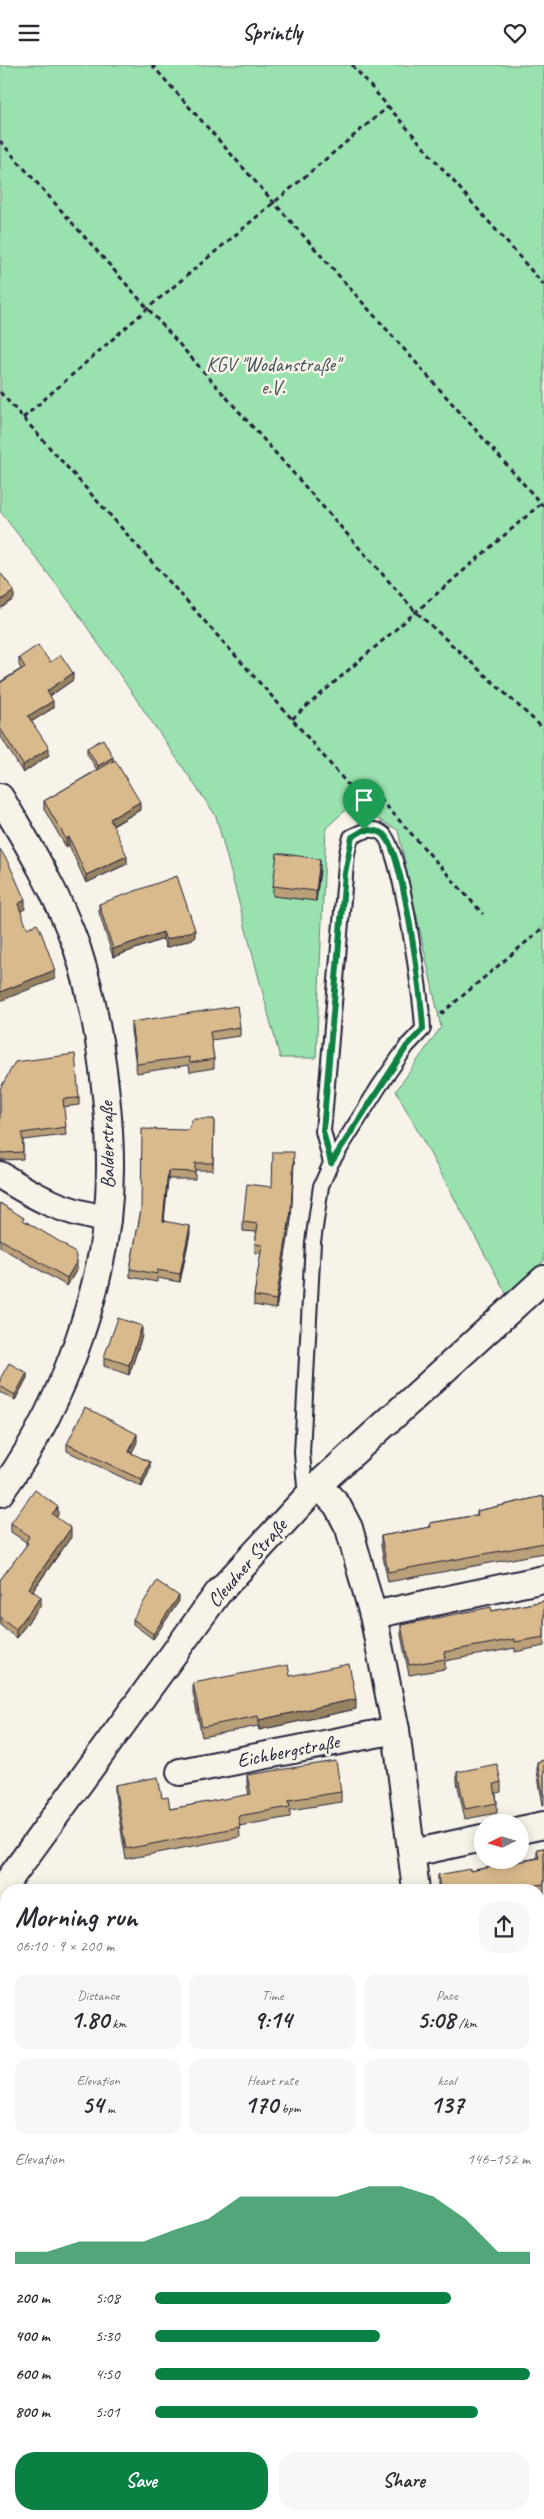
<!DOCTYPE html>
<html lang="en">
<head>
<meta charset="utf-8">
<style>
  body { margin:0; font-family:Caveat,sans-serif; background:#f7f7f7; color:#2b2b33; height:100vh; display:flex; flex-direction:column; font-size:19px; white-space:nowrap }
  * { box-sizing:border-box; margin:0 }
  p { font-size:16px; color:#7c7c81 }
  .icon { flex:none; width:28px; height:28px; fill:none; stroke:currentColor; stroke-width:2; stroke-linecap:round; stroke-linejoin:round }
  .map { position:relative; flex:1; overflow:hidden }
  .panel { position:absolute; left:0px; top:1819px; width:545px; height:636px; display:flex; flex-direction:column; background:#fff; border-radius:20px 20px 0 0; box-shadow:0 2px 12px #0003 }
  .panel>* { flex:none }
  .needle { width:32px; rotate:265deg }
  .buttons { position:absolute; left:474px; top:1749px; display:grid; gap:10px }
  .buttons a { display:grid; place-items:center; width:55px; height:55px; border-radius:50%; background:#fff; box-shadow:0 2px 12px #0003; font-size:25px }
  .pin { position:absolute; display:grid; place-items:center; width:42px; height:42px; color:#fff; margin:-51px -21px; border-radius:50% 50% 50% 0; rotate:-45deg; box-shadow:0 0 5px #0007 }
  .pin .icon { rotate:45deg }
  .round { display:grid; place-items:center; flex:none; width:52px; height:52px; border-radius:20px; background:#f7f7f7 }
  .headline { display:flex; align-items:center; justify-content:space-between; height:85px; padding:0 15px }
  h1 { font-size:28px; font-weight:700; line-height:38px }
  .metrics { display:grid; grid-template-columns:repeat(3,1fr); gap:8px; height:85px; padding:5px 15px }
  .metrics div { display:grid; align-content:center; border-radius:12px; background:#f7f7f7; text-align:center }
  .metrics b { font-size:25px; font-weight:700 }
  .metrics small { font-size:14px; font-weight:400 }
  .metrics p { font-size:14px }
  .chart { height:140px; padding:10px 15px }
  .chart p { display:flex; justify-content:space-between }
  .chart svg { width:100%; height:90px; margin-top:5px; fill:#0b8043; opacity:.7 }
  .cta { display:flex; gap:10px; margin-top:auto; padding:10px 15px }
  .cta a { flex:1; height:58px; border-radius:20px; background:#0b8043; color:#fff; font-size:20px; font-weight:700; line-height:58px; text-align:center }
  .cta a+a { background:#f7f7f7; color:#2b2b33 }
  ul { padding:0 15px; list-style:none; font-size:16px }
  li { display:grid; grid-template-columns:80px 60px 1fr; align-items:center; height:38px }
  li i { height:12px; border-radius:6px; background:#0b8043 }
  header { display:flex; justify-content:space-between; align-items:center; height:65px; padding:0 15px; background:#fff; font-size:22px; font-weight:700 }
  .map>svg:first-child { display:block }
</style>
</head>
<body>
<header><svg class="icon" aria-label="menu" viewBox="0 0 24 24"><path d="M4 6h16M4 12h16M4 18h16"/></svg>Sprintly<svg class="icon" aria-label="heart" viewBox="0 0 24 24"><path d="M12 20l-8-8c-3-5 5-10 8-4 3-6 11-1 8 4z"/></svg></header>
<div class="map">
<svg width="544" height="2454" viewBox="0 0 544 2454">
  <rect width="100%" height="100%" fill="#f7f3e8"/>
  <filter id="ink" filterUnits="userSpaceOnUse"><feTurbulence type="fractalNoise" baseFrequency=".02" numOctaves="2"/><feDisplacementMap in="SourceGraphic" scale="10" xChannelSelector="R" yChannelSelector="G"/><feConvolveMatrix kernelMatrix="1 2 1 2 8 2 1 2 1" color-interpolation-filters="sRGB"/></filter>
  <g filter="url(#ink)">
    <path fill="#99e1af" stroke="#5e8275" d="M 0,0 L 544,0 L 544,1196 L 507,1230 L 396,1026 L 441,962 L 398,765 L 351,740 L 326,763 L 316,993 L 280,993 L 216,751 L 72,540 L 0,446 Z"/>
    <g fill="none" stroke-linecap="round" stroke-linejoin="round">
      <defs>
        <path id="lane" d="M 306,1432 L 302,1388 L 313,1177 L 321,1121 L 331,1098 L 380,1020 L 407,981 L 423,964 C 422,935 401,784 383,769 C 373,760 361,767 351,772 L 347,788 L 323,1066 L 331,1098"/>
        <g id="street">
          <path d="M 0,732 C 29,780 58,830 77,883 C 90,923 98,963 103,1005 C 107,1036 110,1068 110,1099 C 111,1210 65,1339 0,1428"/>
          <path d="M 0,1110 C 37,1133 63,1147 107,1154"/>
          <path d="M 318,1420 L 337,1440 L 349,1463 L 373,1550 L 396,1665 L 416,1825"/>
          <path d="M 373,1550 L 544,1514"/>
          <path d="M 180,1707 L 396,1665"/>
          <path d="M 520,1765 L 544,1760"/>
          <path d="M 413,1788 L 482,1773"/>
          <path d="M 0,1827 L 218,1528 L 318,1420 L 544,1214"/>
          <path d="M 539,2016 L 544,2015"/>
          <path d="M 539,2277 L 544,2279"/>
          <path d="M 539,2322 L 544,2314"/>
          <path d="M 236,2449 L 238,2454"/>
          <path d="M 369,2454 L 383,2449"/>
        </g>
      </defs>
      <use href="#lane" stroke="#22223b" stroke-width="18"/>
      <use href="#street" stroke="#22223b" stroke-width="30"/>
      <g stroke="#22223b" stroke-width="3" stroke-dasharray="5 4" stroke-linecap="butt">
        <path d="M 152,0 L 544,442"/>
        <path d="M 352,0 L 544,220"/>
        <path d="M 0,76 L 415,546 L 544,664"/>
        <path d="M 0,327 L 292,654 L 355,728 L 360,737 L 362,747"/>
        <path d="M 23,353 L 148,243 L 388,42"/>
        <path d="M 292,654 L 544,436"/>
        <path d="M 355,728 L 366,718 L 483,849"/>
        <path d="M 441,949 L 544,862"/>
        <path d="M 499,2449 L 503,2454"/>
      </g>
      <use href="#lane" stroke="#f7f3e8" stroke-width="14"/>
      <use href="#street" stroke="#f7f3e8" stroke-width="26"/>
    </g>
    <g fill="#baa078" stroke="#22223b">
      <path d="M 19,593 L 50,597 L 73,615 L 50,631 L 53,643 L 31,657 L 49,690 L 23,708 L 0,670 L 0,617 L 21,604 L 19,600 Z"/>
      <path d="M 87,683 L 113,696 L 140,745 L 113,761 L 127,799 L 86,818 L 69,780 L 66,782 L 44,744 L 44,736 L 97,705 L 87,688 Z"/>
      <path d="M 320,804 L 316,836 L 273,831 L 273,821 Z"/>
      <path d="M 99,839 L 195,873 L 166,883 L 163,874 L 113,892 L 99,847 Z"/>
      <path d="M 131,957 L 240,962 L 240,971 L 211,975 L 214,994 L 214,1003 L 190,1007 L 189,1000 L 137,1008 L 131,965 Z"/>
      <path d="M 0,1024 L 79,1033 L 79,1040 L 63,1042 L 66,1070 L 23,1075 L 23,1094 L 2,1095 L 0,1094 Z"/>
      <path d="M 214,1054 L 213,1105 L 195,1105 L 195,1114 L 168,1114 L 164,1156 L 190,1168 L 180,1217 L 157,1213 L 157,1217 L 130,1212 L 130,1204 L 141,1145 L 188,1065 Z"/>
      <path d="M 294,1096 L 291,1155 L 276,1244 L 254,1240 L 254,1231 L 261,1188 L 255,1188 L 255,1179 L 257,1167 L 243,1166 L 243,1157 Z"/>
      <path d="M 0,1138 L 24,1156 L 67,1183 L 77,1204 L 67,1221 L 0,1182 Z"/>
      <path d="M 142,1271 L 129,1310 L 104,1301 L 104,1292 Z"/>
      <path d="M 27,1313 L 15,1335 L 0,1327 L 0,1314 Z"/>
      <path d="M 137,1377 L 131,1388 L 150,1404 L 142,1422 L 67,1386 L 67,1379 Z"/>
      <path d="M 544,1431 L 544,1488 L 388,1517 L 381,1481 L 381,1471 L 430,1462 L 430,1458 L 477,1450 L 477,1446 Z"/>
      <path d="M 58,1450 L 56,1452 L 71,1472 L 33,1526 L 41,1540 L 16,1573 L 0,1560 L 0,1515 L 26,1481 L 26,1477 L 11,1467 L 11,1458 Z"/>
      <path d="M 179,1536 L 153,1574 L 133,1559 L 133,1554 Z"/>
      <path d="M 544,1536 L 544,1581 L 515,1587 L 515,1583 L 445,1596 L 445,1604 L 409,1610 L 401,1570 L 401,1560 L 492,1546 Z"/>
      <path d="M 290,1611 L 356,1644 L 259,1665 L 258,1661 L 202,1672 L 193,1628 L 193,1618 Z"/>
      <path d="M 544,1695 L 544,1740 L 543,1740 L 537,1706 L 537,1697 Z"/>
      <path d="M 457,1707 L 501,1717 L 501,1727 L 496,1728 L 497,1738 L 497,1748 L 465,1754 L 457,1717 Z"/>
      <path d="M 247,1710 L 341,1727 L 341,1737 L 290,1745 L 290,1752 L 239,1761 L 240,1772 L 126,1794 L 115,1729 L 115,1720 L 162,1733 L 170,1744 L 249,1730 L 247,1720 Z"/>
      <path d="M 544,1783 L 544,1829 L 539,1830 L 539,1825 L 439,1825 L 438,1820 L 438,1810 L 470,1806 L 537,1793 L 537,1784 Z"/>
      <path d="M 539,1936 L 541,1945 L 544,1945 L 544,1990 L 539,1991 Z"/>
      <path d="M 6,2033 L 6,2051 L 2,2048 L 2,2038 Z"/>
      <path d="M 544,2038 L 544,2077 L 539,2078 L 539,2039 Z"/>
      <path d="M 6,2082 L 6,2144 L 0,2139 L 0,2091 Z"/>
      <path d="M 544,2170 L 544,2216 L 539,2215 L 539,2171 Z"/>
      <path d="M 523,2449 L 539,2449 L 537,2454 L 527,2454 Z"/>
    </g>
    <g fill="#978262" stroke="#22223b">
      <path d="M 14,526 L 14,534 L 0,544 L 0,536 Z"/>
      <path d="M 73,608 L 73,615 L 47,633 L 47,626 Z"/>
      <path d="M 53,636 L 53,643 L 28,659 L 28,651 Z"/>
      <path d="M 49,683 L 49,690 L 23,708 L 23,700 Z"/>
      <path d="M 113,692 L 113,697 L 98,706 L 98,701 Z"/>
      <path d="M 140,737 L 140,745 L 110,762 L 110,754 Z"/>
      <path d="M 69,772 L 69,780 L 66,782 L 66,774 Z"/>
      <path d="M 127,791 L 127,799 L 86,818 L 86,810 Z"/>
      <path d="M 320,794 L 320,804 L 316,836 L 316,826 Z"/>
      <path d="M 25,835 L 25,844 L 18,848 L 18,839 Z"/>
      <path d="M 195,865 L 195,873 L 166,883 L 166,875 Z"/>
      <path d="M 163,867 L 163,874 L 113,892 L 113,884 Z"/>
      <path d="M 55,905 L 55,914 L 0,936 L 0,927 Z"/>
      <path d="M 294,1096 L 291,1155 L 276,1244 L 276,1235 Z"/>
      <path d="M 168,1106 L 168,1114 L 163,1163 L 163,1156 Z"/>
      <path d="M 190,1161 L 190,1168 L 180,1217 L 180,1209 Z"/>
      <path d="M 77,1196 L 77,1204 L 67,1221 L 67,1213 Z"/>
      <path d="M 142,1261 L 142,1271 L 129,1310 L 129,1300 Z"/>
      <path d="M 27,1308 L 27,1313 L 15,1335 L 15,1330 Z"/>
      <path d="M 137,1369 L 137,1377 L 129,1394 L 129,1387 Z"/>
      <path d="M 150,1397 L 150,1404 L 142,1422 L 142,1415 Z"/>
      <path d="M 58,1442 L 58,1450 L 52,1458 L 52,1449 Z"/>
      <path d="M 71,1463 L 71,1472 L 29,1531 L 29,1523 Z"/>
      <path d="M 179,1531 L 179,1536 L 153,1574 L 153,1569 Z"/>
      <path d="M 41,1532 L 41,1540 L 16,1573 L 16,1564 Z"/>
      <path d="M 356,1634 L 356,1644 L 259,1665 L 259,1655 Z"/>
      <path d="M 6,1944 L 6,1953 L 0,1962 L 0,1952 Z"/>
      <path d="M 544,2438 L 544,2448 L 537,2454 L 532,2454 L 532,2449 L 539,2449 L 539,2443 Z"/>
    </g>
    <g fill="#d8ba8c" stroke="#22223b">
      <path d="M 0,507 L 14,526 L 0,536 Z"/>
      <path d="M 38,580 L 50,597 L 61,590 L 73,608 L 47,626 L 53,636 L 28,651 L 49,683 L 23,700 L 0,663 L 0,618 L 25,602 L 19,593 Z"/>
      <path d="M 103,674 L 113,692 L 98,701 L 87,683 Z"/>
      <path d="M 115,695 L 140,737 L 110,754 L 127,791 L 86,810 L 69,772 L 66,774 L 44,736 Z"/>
      <path d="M 0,784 L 9,799 L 25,835 L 18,839 L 27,863 L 37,859 L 40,864 L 55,905 L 0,927 Z"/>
      <path d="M 277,788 L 320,794 L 316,826 L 273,821 Z"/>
      <path d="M 177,811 L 195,865 L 166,875 L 163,867 L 113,884 L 99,839 Z"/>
      <path d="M 237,941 L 240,962 L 210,967 L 214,994 L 190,998 L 189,992 L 137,999 L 131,957 Z"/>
      <path d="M 75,989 L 79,1033 L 63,1034 L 66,1062 L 22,1068 L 23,1087 L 2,1088 L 0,1087 L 0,1024 L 15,997 Z"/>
      <path d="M 193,1054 L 214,1054 L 213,1098 L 195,1098 L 195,1107 L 168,1106 L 163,1156 L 190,1161 L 180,1209 L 157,1205 L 157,1209 L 130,1204 L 141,1145 L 142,1064 L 188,1065 Z"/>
      <path d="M 273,1087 L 294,1087 L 291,1146 L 276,1235 L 254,1231 L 262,1180 L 255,1179 L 258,1159 L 243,1157 L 247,1119 L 272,1122 Z"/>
      <path d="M 0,1138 L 24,1153 L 23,1155 L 67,1181 L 66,1182 L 75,1188 L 77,1196 L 67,1213 L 0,1174 Z"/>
      <path d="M 118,1253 L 142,1261 L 129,1300 L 104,1292 Z"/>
      <path d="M 9,1298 L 27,1308 L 15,1330 L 0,1321 L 0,1314 Z"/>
      <path d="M 85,1342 L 137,1369 L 129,1387 L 150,1397 L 142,1415 L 67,1379 Z"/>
      <path d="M 35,1425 L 58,1442 L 52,1449 L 71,1463 L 29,1523 L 41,1532 L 16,1564 L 0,1552 L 0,1515 L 28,1478 L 26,1477 L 29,1471 L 11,1458 Z"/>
      <path d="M 544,1431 L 544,1478 L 388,1507 L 381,1471 L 431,1462 L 430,1458 L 478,1450 L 477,1446 Z"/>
      <path d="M 157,1516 L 179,1531 L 153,1569 L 133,1554 Z"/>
      <path d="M 544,1536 L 544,1572 L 515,1577 L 515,1574 L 444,1587 L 445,1594 L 409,1600 L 401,1560 L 491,1542 L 492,1546 Z"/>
      <path d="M 349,1599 L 356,1634 L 259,1655 L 258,1651 L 202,1662 L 193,1618 L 288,1600 L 290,1611 Z"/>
      <path d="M 544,1695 L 544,1730 L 543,1730 L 537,1697 Z"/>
      <path d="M 336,1696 L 341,1727 L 289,1735 L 290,1742 L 238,1751 L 240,1762 L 126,1784 L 115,1720 L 158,1712 L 162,1733 L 168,1732 L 170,1744 L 251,1729 L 247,1710 Z"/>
      <path d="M 497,1699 L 501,1717 L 494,1719 L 497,1738 L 465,1744 L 457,1707 Z"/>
      <path d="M 544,1783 L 544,1819 L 512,1824 L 513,1825 L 440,1825 L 438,1810 L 470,1804 L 470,1806 L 539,1793 L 537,1784 Z"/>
      <path d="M 48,1822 L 52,1825 L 46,1825 Z"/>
      <path d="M 6,1882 L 6,1944 L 0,1952 L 0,1891 Z"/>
      <path d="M 539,1936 L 541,1945 L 544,1945 L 544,1980 L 539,1981 Z"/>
      <path d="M 6,2033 L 6,2041 L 2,2038 Z"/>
      <path d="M 544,2038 L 544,2067 L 539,2068 L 539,2039 Z"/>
      <path d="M 6,2082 L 6,2134 L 0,2130 L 0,2091 Z"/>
      <path d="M 544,2170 L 544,2206 L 539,2205 L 539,2171 Z"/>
      <path d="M 544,2386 L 544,2438 L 539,2443 L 539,2390 Z"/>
      <path d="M 430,2449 L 440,2449 L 441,2452 L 448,2449 L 490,2449 L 493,2454 L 419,2454 Z"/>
    </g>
  </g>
  <g fill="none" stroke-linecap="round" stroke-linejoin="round" filter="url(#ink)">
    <defs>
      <path id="route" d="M 364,765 C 370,765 378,765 383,769 C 403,784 422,934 423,964 L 407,981 L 331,1098 L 323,1066 L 345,808 L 352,772 Z"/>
    </defs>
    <use href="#route" stroke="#fff" stroke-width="10"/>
    <use href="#route" stroke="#0b8043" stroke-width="6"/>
  </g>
  <g text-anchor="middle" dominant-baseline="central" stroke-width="5" stroke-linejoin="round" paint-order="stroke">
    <g font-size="20" fill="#405258" stroke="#f7f3e8">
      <text x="273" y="299">KGV "Wodanstraße"<tspan x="273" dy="23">e.V.</tspan></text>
    </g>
    <g font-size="20" fill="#22223b" stroke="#f7f3e8">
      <text transform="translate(107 1080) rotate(-91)">Balderstraße</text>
      <text transform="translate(247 1498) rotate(-49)">Cleudner Straße</text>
      <text transform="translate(288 1686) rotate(-11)">Eichbergstraße</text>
    </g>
  </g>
</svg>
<div class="buttons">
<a><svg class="needle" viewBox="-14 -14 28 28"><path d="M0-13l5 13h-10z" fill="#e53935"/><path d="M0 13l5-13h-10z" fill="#7c7c81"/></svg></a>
</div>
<div class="pin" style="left:364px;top:765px;background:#1e9e55"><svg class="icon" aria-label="arrive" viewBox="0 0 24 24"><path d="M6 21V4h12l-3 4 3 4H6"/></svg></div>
<section class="panel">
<div class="headline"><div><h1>Morning run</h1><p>06:10 · 9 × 200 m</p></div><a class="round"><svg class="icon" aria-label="share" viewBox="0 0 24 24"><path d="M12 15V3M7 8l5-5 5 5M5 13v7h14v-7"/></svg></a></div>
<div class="metrics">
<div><p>Distance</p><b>1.80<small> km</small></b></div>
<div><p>Time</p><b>9:14</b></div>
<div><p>Pace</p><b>5:08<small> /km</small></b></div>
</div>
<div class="metrics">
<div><p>Elevation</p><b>54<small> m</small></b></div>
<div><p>Heart rate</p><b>170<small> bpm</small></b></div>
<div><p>kcal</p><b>137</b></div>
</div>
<div class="chart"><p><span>Elevation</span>146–152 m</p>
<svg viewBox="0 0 160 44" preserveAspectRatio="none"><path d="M0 44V38L10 38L20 33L30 33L40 33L50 27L60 22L70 11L80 11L90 11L100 11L110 6L120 6L130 11L140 22L150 38L160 38V44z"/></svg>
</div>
<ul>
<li><b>200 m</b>5:08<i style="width:79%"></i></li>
<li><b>400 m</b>5:30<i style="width:60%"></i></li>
<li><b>600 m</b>4:50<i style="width:100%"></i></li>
<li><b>800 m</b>5:01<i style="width:86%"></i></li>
</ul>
<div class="cta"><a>Save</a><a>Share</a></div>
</section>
</div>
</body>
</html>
